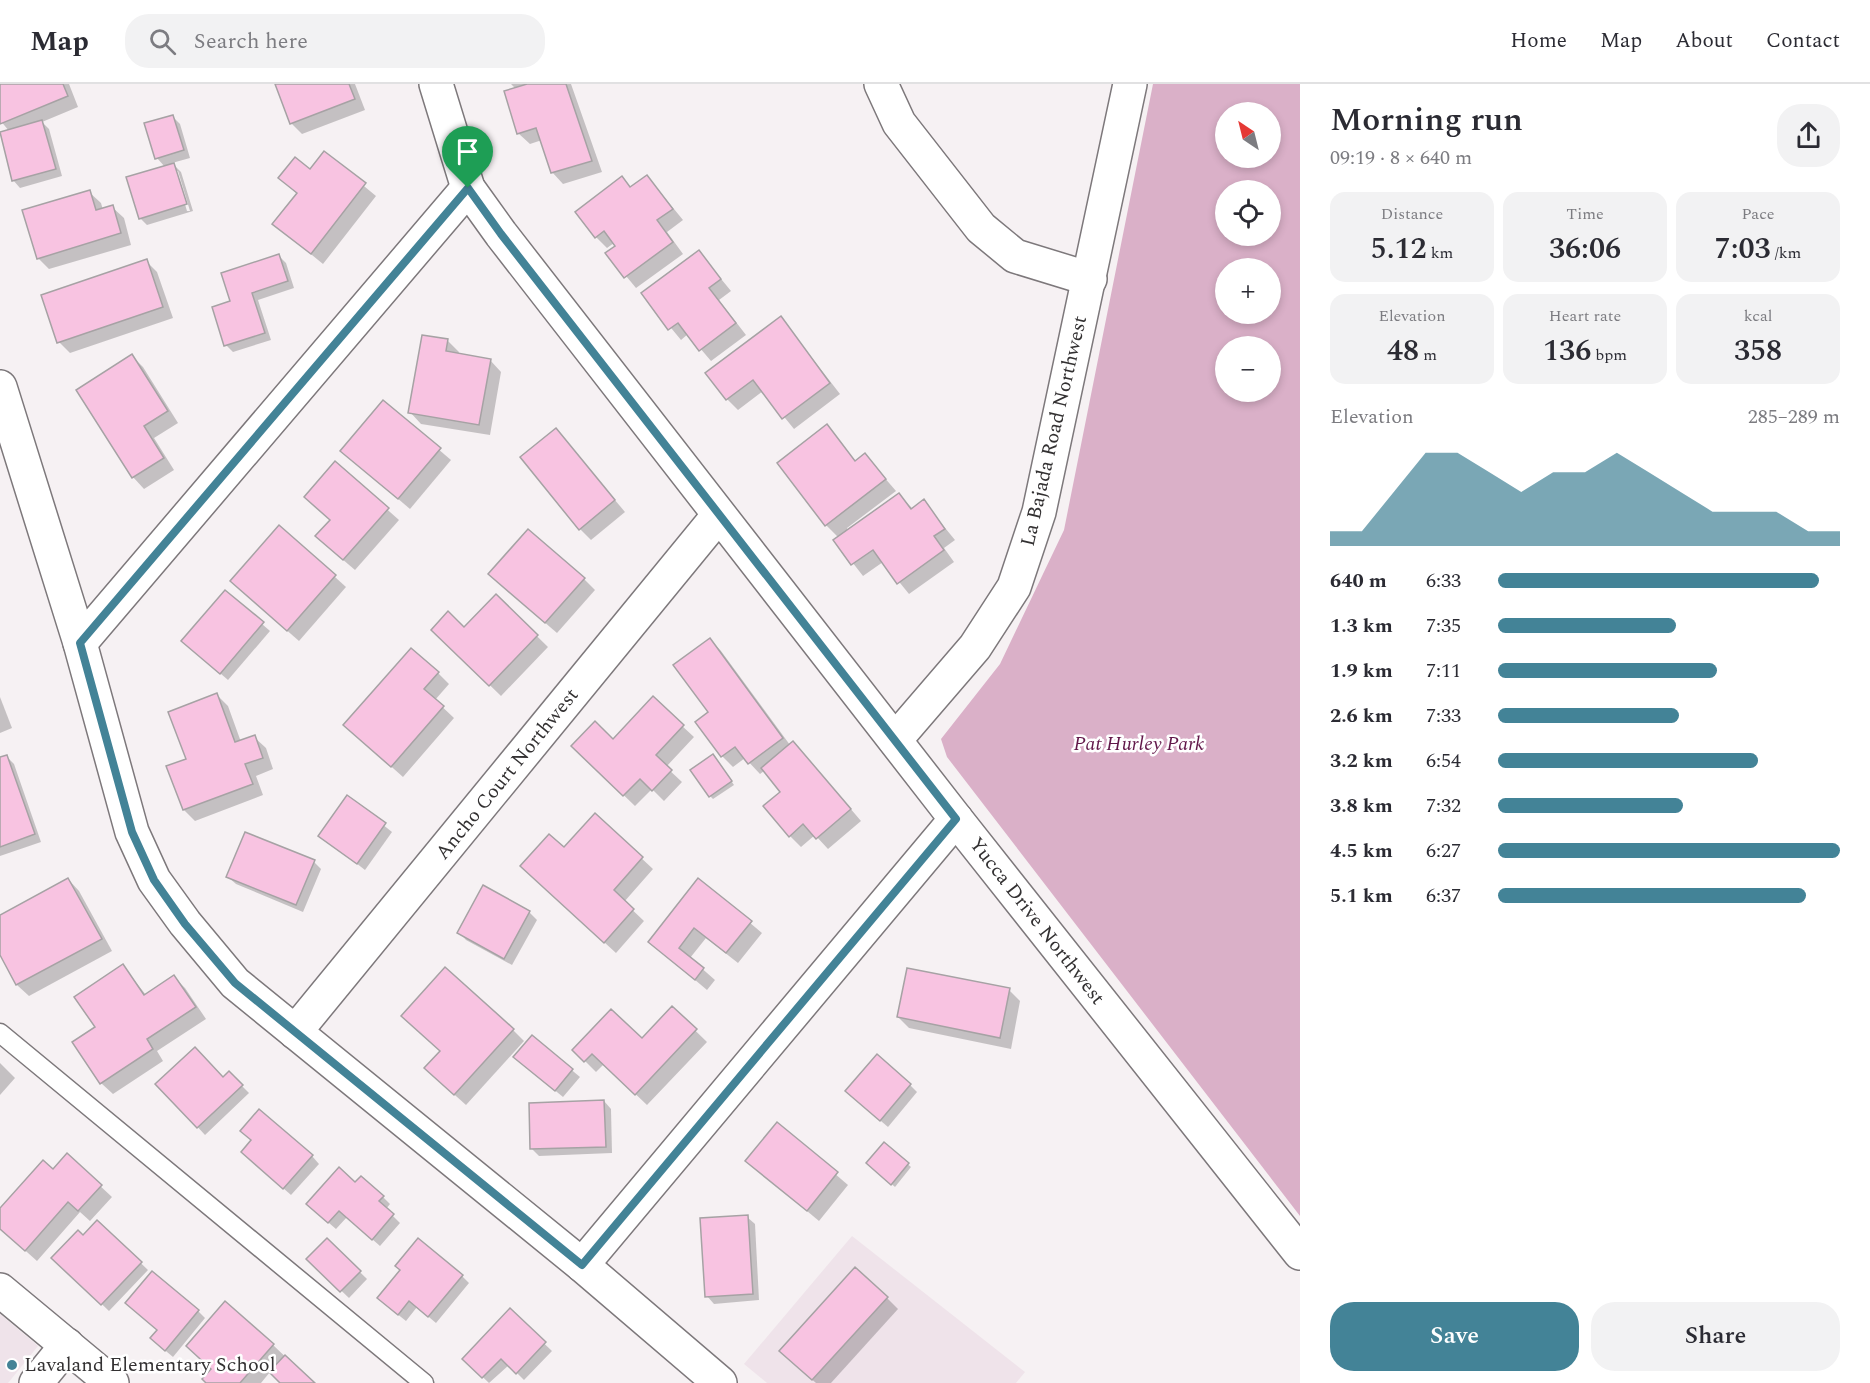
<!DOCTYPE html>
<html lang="en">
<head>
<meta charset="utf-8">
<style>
  body { margin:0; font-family:Spectral,serif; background:#f2f2f3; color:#2b2b33; height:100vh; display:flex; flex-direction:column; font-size:22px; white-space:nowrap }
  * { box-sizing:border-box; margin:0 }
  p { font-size:20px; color:#7c7c81 }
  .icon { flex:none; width:33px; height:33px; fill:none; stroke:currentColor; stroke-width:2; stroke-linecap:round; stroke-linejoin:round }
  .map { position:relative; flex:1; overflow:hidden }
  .sheet { display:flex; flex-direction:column; background:#fff; width:570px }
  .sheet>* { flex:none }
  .needle { width:39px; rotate:325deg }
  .buttons { position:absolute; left:1215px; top:18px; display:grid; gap:12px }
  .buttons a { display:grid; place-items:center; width:66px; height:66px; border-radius:50%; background:#fff; box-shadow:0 3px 9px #0003; font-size:30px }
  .pin { position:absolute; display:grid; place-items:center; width:51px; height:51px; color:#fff; margin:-62px -26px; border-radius:50% 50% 50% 0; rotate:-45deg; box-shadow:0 0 6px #0007 }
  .pin .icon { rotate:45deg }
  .round { display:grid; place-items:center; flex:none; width:63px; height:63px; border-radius:24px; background:#f2f2f3 }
  .head { display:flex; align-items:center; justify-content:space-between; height:102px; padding:0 30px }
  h1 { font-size:33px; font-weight:600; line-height:45px }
  .stats { display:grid; grid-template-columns:repeat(3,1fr); gap:9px; height:102px; padding:6px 30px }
  .stats div { display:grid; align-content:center; border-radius:15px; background:#f2f2f3; text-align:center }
  .stats b { font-size:30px; font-weight:600 }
  .stats small { font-size:16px; font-weight:400 }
  .stats p { font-size:16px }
  .chart { height:168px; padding:12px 30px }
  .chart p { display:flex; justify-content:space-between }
  .chart svg { width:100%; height:108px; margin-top:6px; fill:#438397; opacity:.7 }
  .primary-button { display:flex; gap:12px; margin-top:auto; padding:12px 30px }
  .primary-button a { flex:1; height:69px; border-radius:24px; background:#438397; color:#fff; font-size:24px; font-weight:600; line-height:69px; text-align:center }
  .primary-button a+a { background:#f2f2f3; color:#2b2b33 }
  ul { padding:0 30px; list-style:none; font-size:20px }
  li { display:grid; grid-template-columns:96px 72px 1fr; align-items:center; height:45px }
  li i { height:15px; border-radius:8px; background:#438397 }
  header { display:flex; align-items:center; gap:36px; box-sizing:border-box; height:84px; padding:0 30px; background:#fff; border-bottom:2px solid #e1e1e2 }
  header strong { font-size:28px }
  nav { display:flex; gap:33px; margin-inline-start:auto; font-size:21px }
  .search { width:420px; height:54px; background:#f2f2f3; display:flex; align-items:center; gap:15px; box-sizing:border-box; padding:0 21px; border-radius:24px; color:#7c7c81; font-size:22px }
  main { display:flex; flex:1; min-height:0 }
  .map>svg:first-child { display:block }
</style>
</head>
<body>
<header>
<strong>Map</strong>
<div class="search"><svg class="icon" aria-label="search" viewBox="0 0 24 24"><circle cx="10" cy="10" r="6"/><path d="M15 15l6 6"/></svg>Search here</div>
<nav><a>Home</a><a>Map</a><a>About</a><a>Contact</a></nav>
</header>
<main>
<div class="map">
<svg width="1300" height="1299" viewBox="0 0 1300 1299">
  <rect width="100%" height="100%" fill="#f6f1f3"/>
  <g fill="#efe3ea">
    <path d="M 852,1152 L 1025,1288 L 1016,1299 L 767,1299 L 744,1280 Z"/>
    <path d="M 0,1230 L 38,1262 L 8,1299 L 0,1299 Z"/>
  </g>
  <path fill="#dab0c8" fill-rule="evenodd" d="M 1153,0 L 1300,0 L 1300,1132 L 947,673 L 941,655 L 1000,580 L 1064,446 ZM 1270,28 L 1270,74 L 1226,74 L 1226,28 ZM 1270,106 L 1270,152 L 1226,152 L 1226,106 ZM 1226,184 L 1270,184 L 1270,230 L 1226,230 ZM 1226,262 L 1270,262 L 1270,308 L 1226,308 Z"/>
  <g fill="#0003" fill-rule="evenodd">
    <path d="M 0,0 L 69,0 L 78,23 L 42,38 L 49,45 L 62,92 L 20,104 L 13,96 L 0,49 L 9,47 L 0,36 Z"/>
    <path d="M 276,0 L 355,0 L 365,26 L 302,50 L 291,39 Z"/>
    <path d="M 511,0 L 571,0 L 602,88 L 563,100 L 552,88 L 542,56 L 530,60 L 518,49 L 516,5 Z"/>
    <path d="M 172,32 L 180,40 L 190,74 L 172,79 L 181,88 L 193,127 L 147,141 L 140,134 L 165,83 L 157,74 ZM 175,87 L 178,87 L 190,127 L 187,127 Z"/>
    <path d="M 324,69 L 376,112 L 323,180 L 274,140 L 297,110 L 280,94 L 310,87 Z"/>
    <path d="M 647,92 L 683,136 L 667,148 L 683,170 L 636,204 L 607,169 L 617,162 L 614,159 L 607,164 L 596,153 L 622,94 L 631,104 Z"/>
    <path d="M 89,108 L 101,119 L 103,126 L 112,123 L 124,134 L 131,161 L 49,185 L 38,174 Z"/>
    <path d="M 699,168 L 731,207 L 719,216 L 746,251 L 711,277 L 688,250 L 681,256 L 643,210 Z"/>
    <path d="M 279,172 L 286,179 L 294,204 L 258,216 L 271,256 L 233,268 L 226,261 L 232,218 Z"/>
    <path d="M 146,177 L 157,188 L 173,234 L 70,269 L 59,258 Z"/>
    <path d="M 781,234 L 840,310 L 794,345 L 763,307 L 738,326 L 727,315 Z"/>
    <path d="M 447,256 L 459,268 L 458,271 L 490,276 L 501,288 L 490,351 L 421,340 L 410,328 Z"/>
    <path d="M 132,272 L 143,283 L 178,339 L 154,354 L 174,386 L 144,405 L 133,393 L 78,306 Z"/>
    <path d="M 383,318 L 451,376 L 410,425 L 342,367 Z"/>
    <path d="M 827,342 L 856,378 L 865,371 L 896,407 L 847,444 L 848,447 L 899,411 L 913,425 L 923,417 L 955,456 L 944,464 L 954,478 L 909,510 L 883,478 L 863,492 L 835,456 L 839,454 L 826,441 Z"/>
    <path d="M 556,346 L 625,428 L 591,456 L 580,445 Z"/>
    <path d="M 335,379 L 399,436 L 355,486 L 328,463 Z"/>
    <path d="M 280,443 L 346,503 L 299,557 L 243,508 Z"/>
    <path d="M 584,495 L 595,506 L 557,549 L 501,501 Z"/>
    <path d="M 496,512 L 548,563 L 501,612 L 433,546 L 464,545 Z"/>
    <path d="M 262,540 L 270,547 L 228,596 L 191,564 Z"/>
    <path d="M 710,555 L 721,567 L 790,661 L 793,659 L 804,670 L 861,737 L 828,765 L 815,751 L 801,763 L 790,752 L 783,708 L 764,687 L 760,690 L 745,674 L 733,683 L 722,672 L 710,629 Z"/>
    <path d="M 438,589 L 449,600 L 435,616 L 454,634 L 403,693 L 357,652 Z"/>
    <path d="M 217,611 L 228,622 L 241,658 L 254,653 L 266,664 L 273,685 L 256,692 L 263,711 L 195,737 L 184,726 L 168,683 L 188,676 Z"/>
    <path d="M 0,613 L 12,644 L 0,649 Z"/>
    <path d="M 653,615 L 694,653 L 666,683 L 682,698 L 664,717 L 652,705 L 635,722 L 584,673 L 614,657 Z"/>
    <path d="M 6,672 L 14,680 L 41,758 L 0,772 L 0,675 Z"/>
    <path d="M 716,675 L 734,701 L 713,715 L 710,712 Z"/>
    <path d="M 348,713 L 392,748 L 365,786 L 320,751 Z"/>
    <path d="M 595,731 L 653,785 L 624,818 L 644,837 L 616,869 L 533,793 L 564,766 Z"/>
    <path d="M 314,778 L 321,785 L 303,828 L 236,800 L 228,793 Z"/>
    <path d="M 68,795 L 79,807 L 112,867 L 29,912 L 17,901 L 0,868 L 0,833 Z"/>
    <path d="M 699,796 L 762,849 L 738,879 L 706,854 L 690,874 L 715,896 L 707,906 L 650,858 Z"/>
    <path d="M 484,803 L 529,828 L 537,836 L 512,881 L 466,856 L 459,848 Z"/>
    <path d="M 123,882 L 146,911 L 174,893 L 185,904 L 206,935 L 157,967 L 163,977 L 113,1010 L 101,999 L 97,943 Z"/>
    <path d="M 1009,906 L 1020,917 L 1011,965 L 909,944 L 898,933 Z"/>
    <path d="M 672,924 L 707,958 L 647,1021 L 604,980 L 596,988 L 574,966 L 642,956 Z"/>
    <path d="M 513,946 L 524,957 L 466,1021 L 437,995 Z"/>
    <path d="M 532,953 L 580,993 L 563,1013 L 523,980 Z"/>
    <path d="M 0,979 L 15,994 L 0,1011 Z"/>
    <path d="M 229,989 L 249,1009 L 205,1051 L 158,1000 L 223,995 Z"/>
    <path d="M 910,1001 L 917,1008 L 888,1043 L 854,1014 Z"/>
    <path d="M 604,1017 L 611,1025 L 612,1069 L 539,1072 L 532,1065 Z"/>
    <path d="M 777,1040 L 848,1101 L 819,1137 L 747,1077 Z"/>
    <path d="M 884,1060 L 911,1083 L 895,1103 L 871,1082 Z"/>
    <path d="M 67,1071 L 112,1113 L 90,1137 L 80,1128 L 37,1177 L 0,1144 L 0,1126 L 53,1087 Z"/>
    <path d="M 312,1072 L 319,1080 L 291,1111 L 250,1075 Z"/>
    <path d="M 355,1100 L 383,1113 L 390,1120 L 386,1125 L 400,1139 L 380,1162 L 347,1133 L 336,1145 L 315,1127 Z"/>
    <path d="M 747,1133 L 755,1140 L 759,1216 L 714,1220 L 707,1212 Z"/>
    <path d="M 98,1138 L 148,1186 L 109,1227 L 54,1174 L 83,1154 Z"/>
    <path d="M 327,1156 L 367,1195 L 349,1214 L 308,1175 Z"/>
    <path d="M 401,1186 L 462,1192 L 469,1199 L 436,1239 L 417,1223 L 406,1237 L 386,1221 Z"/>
    <path d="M 887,1214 L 898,1225 L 831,1299 L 816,1299 L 792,1278 Z"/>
    <path d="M 198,1227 L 205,1234 L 173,1273 L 160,1262 Z"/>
    <path d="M 510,1227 L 552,1267 L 524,1296 L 509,1281 L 489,1299 L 464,1275 Z"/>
    <path d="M 273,1261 L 313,1299 L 282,1299 L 270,1288 L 261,1299 L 208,1299 Z"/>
  </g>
  <g fill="#f8c3e1" stroke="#a6a2a4" stroke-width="1.5">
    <path d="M 0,0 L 63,0 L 68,12 L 0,40 Z"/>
    <path d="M 275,0 L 349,0 L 355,15 L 290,40 Z"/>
    <path d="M 527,0 L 566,0 L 592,77 L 551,89 L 536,44 L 517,50 L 504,7 Z"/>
    <path d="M 173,31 L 184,66 L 155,75 L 144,39 Z"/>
    <path d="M 42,36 L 56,85 L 12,97 L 0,48 Z"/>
    <path d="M 324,67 L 366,99 L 311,170 L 272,140 L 297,109 L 278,94 L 295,73 L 310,85 Z"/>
    <path d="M 174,79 L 187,120 L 139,135 L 126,93 Z"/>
    <path d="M 647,91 L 673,125 L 657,136 L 673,158 L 624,194 L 605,169 L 615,162 L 604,147 L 595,154 L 575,128 L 622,92 L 630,103 Z"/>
    <path d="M 90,106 L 96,126 L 113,121 L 121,149 L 37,175 L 22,126 Z"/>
    <path d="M 699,166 L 721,195 L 709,204 L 736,239 L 699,267 L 678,239 L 668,246 L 641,209 Z"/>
    <path d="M 279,170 L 288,197 L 252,209 L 265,249 L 224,262 L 212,223 L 230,217 L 221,189 Z"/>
    <path d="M 147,175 L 163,223 L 57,259 L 41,211 Z"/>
    <path d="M 781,232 L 830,299 L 782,335 L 753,296 L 726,316 L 705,289 Z"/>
    <path d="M 422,251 L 448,255 L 446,267 L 491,275 L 479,341 L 408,329 Z"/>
    <path d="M 132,270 L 168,327 L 144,342 L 164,374 L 132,394 L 76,306 Z"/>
    <path d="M 383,316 L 441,364 L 398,415 L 340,367 Z"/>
    <path d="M 827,340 L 855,377 L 865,369 L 886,395 L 825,442 L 777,379 Z"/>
    <path d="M 556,344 L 615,416 L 579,446 L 520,373 Z"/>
    <path d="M 335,377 L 389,424 L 343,476 L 315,452 L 330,436 L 304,413 Z"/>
    <path d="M 899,409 L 911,425 L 924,415 L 945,445 L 934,452 L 944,466 L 897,500 L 873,466 L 851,481 L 833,456 Z"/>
    <path d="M 279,441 L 336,491 L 287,547 L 230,497 Z"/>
    <path d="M 528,445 L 585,494 L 545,539 L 488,490 Z"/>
    <path d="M 225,506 L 264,538 L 220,590 L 181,557 Z"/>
    <path d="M 496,510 L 538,551 L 489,602 L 431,546 L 448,527 L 464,543 Z"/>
    <path d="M 710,554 L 783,654 L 748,680 L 735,663 L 721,673 L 695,638 L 708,628 L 673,581 Z"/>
    <path d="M 411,564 L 439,588 L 424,605 L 444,622 L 391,683 L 343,641 Z"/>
    <path d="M 217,609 L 235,658 L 255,651 L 263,674 L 245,680 L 253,700 L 183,726 L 166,682 L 186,675 L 168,628 Z"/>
    <path d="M 653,612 L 684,641 L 656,671 L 672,686 L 652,707 L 640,695 L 623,712 L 571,662 L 595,637 L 613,655 Z"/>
    <path d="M 793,657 L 851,725 L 816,755 L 803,740 L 789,753 L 763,722 L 780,708 L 761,684 Z"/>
    <path d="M 713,670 L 732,697 L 709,713 L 690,686 Z"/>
    <path d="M 7,671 L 35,750 L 0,763 L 0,673 Z"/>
    <path d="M 347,711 L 386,739 L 357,780 L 318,752 Z"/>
    <path d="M 595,729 L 643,773 L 614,806 L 634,825 L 604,859 L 520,782 L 549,750 L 564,763 Z"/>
    <path d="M 245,748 L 315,776 L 296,821 L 226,793 Z"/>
    <path d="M 68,794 L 102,855 L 16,901 L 0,871 L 0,831 Z"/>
    <path d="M 698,794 L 752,837 L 726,869 L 694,844 L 679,864 L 704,884 L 695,896 L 648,858 Z"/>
    <path d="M 483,801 L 530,827 L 504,875 L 457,849 Z"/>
    <path d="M 123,880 L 144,911 L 174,891 L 196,923 L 147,955 L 153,965 L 100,1000 L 72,958 L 95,943 L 74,913 Z"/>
    <path d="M 445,883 L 514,945 L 454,1011 L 424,984 L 440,967 L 401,932 Z"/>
    <path d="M 907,884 L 1010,904 L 1000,954 L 897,933 Z"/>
    <path d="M 672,922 L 697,945 L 635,1011 L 592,970 L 584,978 L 572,966 L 611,925 L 642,954 Z"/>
    <path d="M 532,951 L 573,985 L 555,1007 L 513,973 Z"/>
    <path d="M 195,963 L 223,993 L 229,987 L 243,1001 L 197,1044 L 155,1000 Z"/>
    <path d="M 877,970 L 911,1000 L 880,1037 L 845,1007 Z"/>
    <path d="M 604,1016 L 606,1063 L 530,1065 L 529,1019 Z"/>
    <path d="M 259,1025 L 313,1071 L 283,1105 L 241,1068 L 251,1056 L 240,1047 Z"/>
    <path d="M 777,1038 L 838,1088 L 807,1127 L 745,1077 Z"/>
    <path d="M 884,1058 L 909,1079 L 891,1101 L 866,1079 Z"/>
    <path d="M 67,1069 L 102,1101 L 78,1127 L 68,1118 L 25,1167 L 0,1145 L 0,1124 L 43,1076 L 53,1085 Z"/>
    <path d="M 339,1083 L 355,1098 L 361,1092 L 384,1112 L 379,1117 L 394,1130 L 372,1156 L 339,1127 L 328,1139 L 306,1120 Z"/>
    <path d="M 748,1131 L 753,1210 L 705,1213 L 700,1134 Z"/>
    <path d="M 97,1136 L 142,1178 L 101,1221 L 51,1174 L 78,1146 L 83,1151 Z"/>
    <path d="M 327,1154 L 361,1187 L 340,1208 L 306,1175 Z"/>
    <path d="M 418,1154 L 463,1191 L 428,1233 L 409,1217 L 398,1231 L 377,1214 L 400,1186 L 395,1182 Z"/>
    <path d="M 855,1183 L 888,1213 L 812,1296 L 779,1267 Z"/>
    <path d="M 152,1187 L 199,1226 L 165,1267 L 150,1254 L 157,1246 L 125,1219 Z"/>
    <path d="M 225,1217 L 274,1260 L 240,1299 L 206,1299 L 202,1295 L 211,1285 L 186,1262 Z"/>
    <path d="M 510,1224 L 546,1258 L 516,1290 L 501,1275 L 482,1294 L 462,1275 Z"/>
    <path d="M 285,1271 L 315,1299 L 280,1299 L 269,1288 Z"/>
  </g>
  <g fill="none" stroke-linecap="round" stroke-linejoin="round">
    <defs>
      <path id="lane" d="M 0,949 L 424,1299"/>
      <g id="street">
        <path d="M 881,0 L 899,39 L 981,144 L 1015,172 L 1090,195"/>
        <path d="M 0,303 L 80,559 L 132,748 L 154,796 L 185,839 L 235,899 L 582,1181 L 720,1299"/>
        <path d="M 80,559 L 468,104"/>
        <path d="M 895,656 L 975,563 L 1014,503 L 1039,428 L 1130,0"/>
        <path d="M 295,948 L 718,432"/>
        <path d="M 582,1181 L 956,735"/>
      </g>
      <g id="secondary">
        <path d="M 436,0 L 468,104 L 501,150 L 956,735 L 1300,1169"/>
        <path d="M 0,1206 L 112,1299"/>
        <path d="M 36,1299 L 67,1261"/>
      </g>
    </defs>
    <use href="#lane" stroke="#7d787b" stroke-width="21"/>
    <use href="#street" stroke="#7d787b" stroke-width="36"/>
    <use href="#secondary" stroke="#7d787b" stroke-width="36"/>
    <use href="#lane" stroke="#fff" stroke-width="18"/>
    <use href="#street" stroke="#fff" stroke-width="33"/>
    <use href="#secondary" stroke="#fff" stroke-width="33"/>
  </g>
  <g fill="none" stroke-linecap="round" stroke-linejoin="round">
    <defs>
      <path id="route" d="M 468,104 L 501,150 L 956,735 L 582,1181 L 235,899 L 185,840 L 154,796 L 132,748 L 80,559 Z"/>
    </defs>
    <use href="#route" stroke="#fff" stroke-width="12"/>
    <use href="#route" stroke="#438397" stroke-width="8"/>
  </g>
  <circle fill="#438397" stroke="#fff" stroke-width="2" cx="12" cy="1281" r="6"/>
  <g text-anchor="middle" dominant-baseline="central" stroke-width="5" stroke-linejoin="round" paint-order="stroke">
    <g font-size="20" fill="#333132" stroke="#fff">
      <text transform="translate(1054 347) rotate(-77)">La Bajada Road Northwest</text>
      <text transform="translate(507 690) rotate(-51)">Ancho Court Northwest</text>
      <text transform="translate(1037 837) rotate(52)">Yucca Drive Northwest</text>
    </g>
    <g font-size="20" font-style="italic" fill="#611749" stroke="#fff">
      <text x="1139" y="660">Pat Hurley Park</text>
    </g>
    <g font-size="20" fill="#333132" stroke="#fff" text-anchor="start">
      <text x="24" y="1281">Lavaland Elementary School</text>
    </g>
  </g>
</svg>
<div class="buttons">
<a><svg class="needle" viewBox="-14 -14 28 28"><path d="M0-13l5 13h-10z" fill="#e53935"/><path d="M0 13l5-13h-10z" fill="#7c7c81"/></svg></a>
<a><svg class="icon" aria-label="locate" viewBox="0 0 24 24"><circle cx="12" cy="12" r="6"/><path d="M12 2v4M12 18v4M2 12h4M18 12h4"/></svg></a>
<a>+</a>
<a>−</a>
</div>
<div class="pin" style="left:468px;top:104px;background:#1e9e55"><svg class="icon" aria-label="arrive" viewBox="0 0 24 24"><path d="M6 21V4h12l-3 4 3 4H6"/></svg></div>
</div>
<section class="sheet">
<div class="head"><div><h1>Morning run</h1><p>09:19 · 8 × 640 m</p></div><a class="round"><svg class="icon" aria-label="share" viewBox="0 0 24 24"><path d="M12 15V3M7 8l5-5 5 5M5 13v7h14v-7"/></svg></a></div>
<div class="stats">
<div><p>Distance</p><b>5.12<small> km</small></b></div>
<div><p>Time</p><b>36:06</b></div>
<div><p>Pace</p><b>7:03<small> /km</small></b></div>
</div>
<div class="stats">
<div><p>Elevation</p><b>48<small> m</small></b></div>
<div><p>Heart rate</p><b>136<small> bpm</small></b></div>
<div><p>kcal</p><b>358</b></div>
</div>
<div class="chart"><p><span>Elevation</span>285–289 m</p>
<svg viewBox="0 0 160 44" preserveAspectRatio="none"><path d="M0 44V38L10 38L20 22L30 6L40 6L50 14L60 22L70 14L80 14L90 6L100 14L110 22L120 30L130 30L140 30L150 38L160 38V44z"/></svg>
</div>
<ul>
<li><b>640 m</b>6:33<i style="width:94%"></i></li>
<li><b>1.3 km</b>7:35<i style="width:52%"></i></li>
<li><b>1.9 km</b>7:11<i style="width:64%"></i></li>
<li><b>2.6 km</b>7:33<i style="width:53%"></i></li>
<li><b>3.2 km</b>6:54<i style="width:76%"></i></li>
<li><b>3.8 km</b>7:32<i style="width:54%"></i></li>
<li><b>4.5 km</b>6:27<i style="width:100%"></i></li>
<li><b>5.1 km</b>6:37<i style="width:90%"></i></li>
</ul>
<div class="primary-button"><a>Save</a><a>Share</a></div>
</section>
</main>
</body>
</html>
